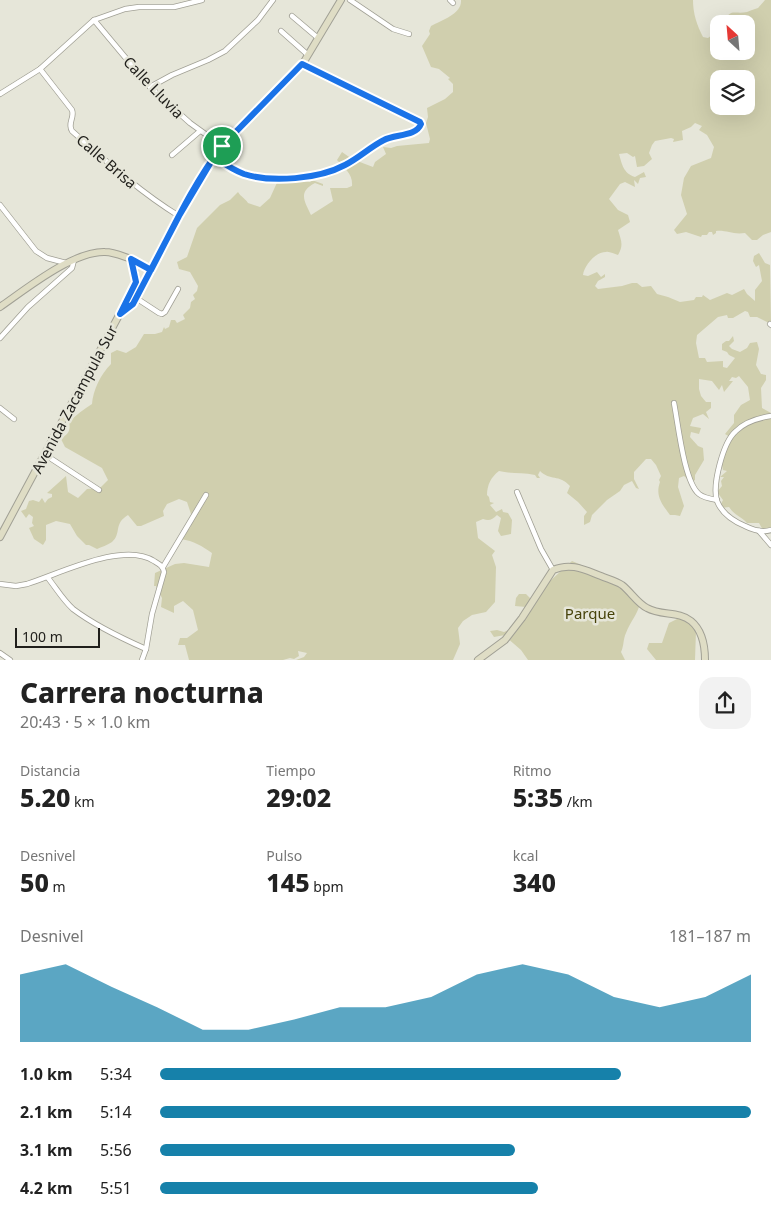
<!DOCTYPE html>
<html lang="es">
<head>
<meta charset="utf-8">
<style>
  body { margin:0; font-family:"Noto Sans",sans-serif; background:#f2f2f2; color:#222; height:100vh; display:flex; flex-direction:column; font-size:19px; white-space:nowrap }
  * { box-sizing:border-box; margin:0 }
  p { font-size:16px; color:#767676 }
  .icon { flex:none; width:28px; height:28px; fill:none; stroke:currentColor; stroke-width:2; stroke-linecap:round; stroke-linejoin:round }
  .map { position:relative; height:660px; overflow:hidden }
  .details { display:flex; flex-direction:column; background:#fff; flex:1 }
  .details>* { flex:none }
  .needle { width:32px; rotate:334deg }
  .fabs { position:absolute; left:710px; top:15px; display:grid; gap:10px }
  .fabs a { display:grid; place-items:center; width:45px; height:45px; border-radius:10px; background:#fff; box-shadow:0 5px 20px #0002; font-size:25px }
  .scale { position:absolute; left:15px; bottom:12px; width:85px; box-sizing:border-box; padding-left:5px; border:2px solid #201f1b; border-top:0; font-size:14px; line-height:18px; white-space:nowrap; color:#201f1b; -webkit-text-stroke:4px #e6e6d9; paint-order:stroke }
  .pin { position:absolute; display:grid; place-items:center; width:42px; height:42px; color:#fff; margin:-21px; border:2px solid #fff; border-radius:50%; box-shadow:0 1px 5px #0007 }
  .round { display:grid; place-items:center; flex:none; width:52px; height:52px; border-radius:15px; background:#f2f2f2 }
  .overview { display:flex; align-items:center; justify-content:space-between; height:85px; padding:0 20px }
  h1 { font-size:28px; font-weight:800; line-height:38px }
  .metrics { display:grid; grid-template-columns:repeat(3,1fr); gap:8px; height:85px; padding:5px 20px }
  .metrics div { display:grid; align-content:center }
  .metrics b { font-size:25px; font-weight:800 }
  .metrics small { font-size:14px; font-weight:400 }
  .metrics p { font-size:14px }
  .chart { height:140px; padding:10px 20px }
  .chart p { display:flex; justify-content:space-between }
  .chart svg { width:100%; height:90px; margin-top:5px; fill:#1681aa; opacity:.7 }
  ul { padding:0 20px; list-style:none; font-size:16px }
  li { display:grid; grid-template-columns:80px 60px 1fr; align-items:center; height:38px }
  li i { height:12px; border-radius:6px; background:#1681aa }
  .map>svg:first-child { display:block }
</style>
</head>
<body>
<div class="map">
<svg width="771" height="660" viewBox="0 0 771 660">
  <rect width="100%" height="100%" fill="#e6e6d9"/>
  <g fill="#d0cfae" fill-rule="evenodd">
    <path d="M 461,0 L 693,0 C 693,14 697,25 703,37 L 708,38 L 719,30 L 719,51 L 746,51 L 746,24 L 724,24 C 729,7 735,15 747,12 C 750,11 754,9 758,8 L 765,0 L 771,0 L 771,232 L 763,235 L 757,240 L 752,240 L 745,233 C 733,235 727,230 716,231 L 716,233 L 713,235 L 712,232 L 709,232 L 707,235 L 702,235 L 701,237 L 686,232 L 677,234 L 674,230 L 687,214 L 681,195 L 684,178 L 691,166 L 711,158 L 714,147 L 707,135 L 699,130 L 702,126 L 695,123 L 691,127 L 682,131 L 683,140 L 673,142 L 674,139 L 671,138 L 655,141 L 652,145 L 649,153 L 652,159 L 644,166 L 637,167 L 635,156 L 633,157 L 627,153 L 619,154 C 622,164 623,173 635,177 L 644,172 L 646,177 L 640,178 L 638,184 L 634,180 L 635,187 L 625,182 L 620,184 L 609,199 L 618,210 L 628,215 L 630,222 L 618,230 C 621,240 624,245 618,255 C 614,254 609,251 606,252 C 595,252 584,266 583,275 L 588,276 L 597,272 L 601,277 L 605,274 L 605,277 L 598,281 L 595,286 L 598,289 L 622,286 L 632,283 L 637,283 L 642,287 L 651,286 L 657,294 L 668,297 L 680,302 L 694,300 L 696,297 L 702,297 L 703,295 L 710,300 L 727,293 L 732,295 L 744,289 L 747,294 L 755,301 L 755,290 L 762,281 L 759,265 L 756,267 L 753,261 L 754,256 L 759,253 L 765,263 L 770,265 L 771,324 L 757,317 L 750,317 L 748,312 L 745,311 L 733,318 L 728,318 L 727,315 L 718,317 L 697,335 L 696,343 L 699,358 L 705,358 L 707,362 L 723,361 L 723,367 L 727,368 L 735,358 L 729,355 L 727,352 L 722,350 L 722,344 L 726,341 L 729,341 L 733,336 L 734,341 L 729,346 L 732,349 L 740,352 L 747,348 L 750,343 L 757,342 L 759,349 L 756,365 L 761,374 L 766,375 L 766,380 L 761,388 L 762,408 L 771,413 L 771,529 L 764,532 L 759,523 L 747,523 C 741,516 735,516 729,507 L 721,508 L 721,504 L 723,500 L 717,492 L 722,486 L 721,481 L 724,477 L 720,477 L 727,471 L 723,470 L 720,456 L 730,437 L 725,434 L 734,423 L 734,415 L 741,405 L 750,400 L 748,387 L 739,376 L 736,378 L 732,377 L 729,381 L 733,381 L 724,392 L 722,385 L 719,390 L 712,381 L 699,379 L 699,389 L 701,396 L 706,402 L 711,402 L 711,408 L 706,412 L 709,419 L 703,414 L 693,418 L 690,426 L 701,428 L 699,434 L 691,432 L 690,437 L 698,446 L 703,448 L 704,460 L 695,475 L 695,480 L 691,482 L 684,476 L 679,478 L 678,487 L 684,506 L 680,516 L 675,515 L 670,515 C 662,504 655,496 660,482 L 659,480 L 661,476 L 656,465 L 651,459 L 646,459 L 634,472 L 634,479 L 639,489 L 636,488 L 632,481 L 624,485 L 620,491 L 607,500 L 592,515 L 590,522 L 584,525 L 584,516 L 587,512 L 578,502 L 567,493 L 570,486 C 559,474 550,481 540,471 L 538,475 L 540,478 L 537,478 L 535,475 C 522,472 511,474 499,471 C 491,477 487,485 487,495 L 489,497 L 490,502 L 494,503 L 490,505 L 496,512 L 502,509 L 503,512 L 508,513 L 512,520 L 511,534 L 501,536 L 498,531 L 501,518 L 497,515 C 492,520 489,521 483,519 L 476,522 L 478,538 L 495,551 L 492,555 L 496,567 L 495,602 L 486,612 L 472,615 L 463,621 L 458,628 L 460,644 L 453,660 L 296,660 L 304,657 L 307,653 L 298,651 L 299,656 L 294,659 L 290,658 L 283,660 L 189,660 L 185,645 L 178,645 L 180,638 L 187,638 L 198,630 L 193,610 L 183,601 L 174,606 L 174,613 L 161,607 L 162,598 L 156,586 L 154,586 L 155,573 L 175,564 L 184,563 L 209,567 L 212,553 C 202,546 194,541 181,539 L 179,535 L 190,528 L 193,520 L 187,502 L 179,499 L 167,504 L 163,511 L 164,516 L 141,526 L 137,526 L 128,515 C 113,524 122,533 112,542 C 108,545 101,547 97,549 L 89,545 L 86,545 L 77,536 L 70,524 L 56,521 L 46,525 L 46,540 L 43,545 L 34,539 L 29,528 L 34,526 L 32,523 L 33,517 L 29,514 L 26,518 L 21,511 L 26,509 L 29,501 L 33,500 L 39,502 L 42,498 L 45,503 L 48,499 L 52,497 L 52,494 L 47,493 L 66,476 L 68,492 L 78,498 L 87,489 L 100,488 L 108,480 L 102,468 L 65,447 L 61,439 C 68,434 71,431 69,422 C 76,415 84,409 92,404 C 93,390 101,374 111,364 L 111,353 L 117,350 L 126,353 L 136,347 L 144,334 L 155,334 L 162,332 L 164,327 L 165,329 L 169,327 L 171,320 L 175,320 L 177,323 L 185,319 L 183,315 L 190,308 L 191,302 L 195,299 L 193,295 L 197,291 L 198,286 L 190,272 L 179,269 L 177,262 L 187,257 L 197,228 L 220,205 L 230,200 L 238,192 C 241,197 245,198 248,203 L 260,207 L 270,198 L 280,176 C 290,177 299,178 310,182 L 312,180 L 323,184 L 323,186 L 315,183 C 298,192 304,200 311,215 L 333,201 L 330,188 L 347,188 L 352,186 C 353,174 345,169 337,160 L 342,152 L 352,159 L 373,167 L 375,162 L 386,154 L 383,147 L 391,148 L 397,146 L 429,143 L 430,139 L 426,123 L 428,117 L 427,108 L 445,99 L 453,92 L 453,84 L 448,79 L 450,78 L 439,69 L 431,67 L 422,46 L 430,34 L 429,31 L 431,26 C 442,20 462,14 461,0 ZM 719,79 L 746,79 L 746,106 L 719,106 Z"/>
    <path d="M 572,561 L 625,584 L 640,603 C 638,614 630,622 626,633 C 623,639 624,646 621,652 L 625,660 L 528,660 L 521,650 L 507,638 L 505,635 L 494,637 L 490,631 L 497,630 L 504,632 L 515,627 L 531,605 L 527,604 L 526,607 L 515,606 L 516,598 L 519,594 L 526,594 L 531,599 L 541,596 L 539,591 Z"/>
    <path d="M 683,616 L 696,631 L 695,660 L 656,660 L 647,649 L 649,643 L 662,643 L 669,623 Z"/>
  </g>
  <g fill="none" stroke-linecap="round" stroke-linejoin="round">
    <defs>
      <g id="street">
        <path d="M 350,0 L 393,29 L 409,34"/>
        <path d="M 450,0 L 453,3"/>
        <path d="M 292,16 L 318,38"/>
        <path d="M 94,20 L 150,87 L 190,123 L 222,146"/>
        <path d="M 281,31 L 308,55"/>
        <path d="M 40,69 L 72,110 C 75,118 67,123 72,131 C 107,162 140,192 179,216"/>
        <path d="M 150,87 L 172,75 L 208,60 L 225,51 L 258,20 L 273,0"/>
        <path d="M 0,94 L 40,69 L 94,20 L 125,9 L 139,7 L 174,7 L 202,0"/>
        <path d="M 172,155 L 200,131"/>
        <path d="M 214,157 C 223,163 233,171 244,174 C 272,183 320,179 346,165 C 360,158 371,146 385,139 C 396,134 412,136 421,127 L 420,123 L 302,65"/>
        <path d="M 0,205 L 36,251 L 47,258 L 66,263"/>
        <path d="M 131,259 L 151,270"/>
        <path d="M 136,298 L 159,313 L 162,314 L 165,312 L 178,289"/>
        <path d="M 770,324 L 771,325"/>
        <path d="M 0,338 L 28,307 L 72,268 L 74,260"/>
        <path d="M 674,403 C 678,423 684,482 699,494 C 704,498 711,499 717,500"/>
        <path d="M 0,408 L 14,419"/>
        <path d="M 771,416 C 758,418 745,422 736,431 C 723,442 712,485 717,501 C 722,514 733,521 745,526 C 753,530 762,533 771,530"/>
        <path d="M 44,454 L 99,490"/>
        <path d="M 517,492 L 541,549 L 553,570"/>
        <path d="M 759,531 L 771,545"/>
        <path d="M 163,567 L 206,495"/>
        <path d="M 48,578 C 56,588 63,600 73,609 C 94,625 121,638 146,649"/>
        <path d="M 0,584 L 16,586 L 27,584 C 59,574 123,541 154,561 C 159,564 163,566 164,572 L 152,614 L 146,649 L 142,660"/>
        <path d="M 0,653 L 10,660"/>
      </g>
      <g id="secondary">
        <path d="M 0,307 C 26,289 73,251 105,252 C 114,252 122,256 131,259 C 135,271 138,280 132,291 L 0,537"/>
        <path d="M 121,313 L 133,304 C 161,252 186,193 222,146 L 302,65 L 341,0"/>
        <path d="M 478,660 L 505,640 L 522,618 L 553,570 C 571,562 585,570 601,576 C 608,579 616,581 622,585 C 631,592 637,603 647,608 C 661,616 679,611 691,621 C 702,630 705,647 705,660"/>
      </g>
    </defs>
    <use href="#street" stroke="#a1a095" stroke-width="6"/>
    <use href="#secondary" stroke="#a1a095" stroke-width="8"/>
    <use href="#street" stroke="#fff" stroke-width="4.5"/>
    <use href="#secondary" stroke="#dfddc5" stroke-width="6"/>
  </g>
  <g fill="none" stroke-linecap="round" stroke-linejoin="round">
    <defs>
      <path id="route" d="M 222,146 C 193,184 173,228 151,270 L 131,259 L 136,282 L 120,314 L 133,304 L 179,216 L 214,157 C 223,163 233,170 244,174 C 272,183 319,179 345,165 C 359,158 370,147 384,140 C 395,134 416,137 421,124 L 420,122 L 302,64 L 222,146"/>
    </defs>
    <use href="#route" stroke="#fff" stroke-width="10"/>
    <use href="#route" stroke="#1a73e8" stroke-width="6"/>
  </g>
  <g text-anchor="middle" dominant-baseline="central" stroke-width="5" stroke-linejoin="round" paint-order="stroke">
    <g font-size="15" fill="#201f1b" stroke="#e6e6d9">
      <text transform="translate(154 87) rotate(46)">Calle Lluvia</text>
      <text transform="translate(107 161) rotate(41)">Calle Brisa</text>
      <text transform="translate(74 399) rotate(-62)">Avenida Zacampula Sur</text>
    </g>
    <g font-size="15" fill="#47430a" stroke="#e6e6d9">
      <text x="590" y="613">Parque</text>
    </g>
  </g>
</svg>
<div class="fabs">
<a><svg class="needle" viewBox="-14 -14 28 28"><path d="M0-13l5 13h-10z" fill="#e53935"/><path d="M0 13l5-13h-10z" fill="#767676"/></svg></a>
<a><svg class="icon" aria-label="layers" viewBox="0 0 24 24"><path d="M12 4l9 5-9 5-9-5zM3 14l9 5 9-5"/></svg></a>
</div>
<div class="scale">100 m</div>
<div class="pin" style="left:222px;top:146px;background:#1e9e55"><svg class="icon" aria-label="arrive" viewBox="0 0 24 24"><path d="M6 21V4h12l-3 4 3 4H6"/></svg></div>
</div>
<section class="details">
<div class="overview"><div><h1>Carrera nocturna</h1><p>20:43 · 5 × 1.0 km</p></div><a class="round"><svg class="icon" aria-label="share" viewBox="0 0 24 24"><path d="M12 15V3M7 8l5-5 5 5M5 13v7h14v-7"/></svg></a></div>
<div class="metrics">
<div><p>Distancia</p><b>5.20<small> km</small></b></div>
<div><p>Tiempo</p><b>29:02</b></div>
<div><p>Ritmo</p><b>5:35<small> /km</small></b></div>
</div>
<div class="metrics">
<div><p>Desnivel</p><b>50<small> m</small></b></div>
<div><p>Pulso</p><b>145<small> bpm</small></b></div>
<div><p>kcal</p><b>340</b></div>
</div>
<div class="chart"><p><span>Desnivel</span>181–187 m</p>
<svg viewBox="0 0 160 44" preserveAspectRatio="none"><path d="M0 44V11L10 6L20 17L30 27L40 38L50 38L60 33L70 27L80 27L90 22L100 11L110 6L120 11L130 22L140 27L150 22L160 11V44z"/></svg>
</div>
<ul>
<li><b>1.0 km</b>5:34<i style="width:78%"></i></li>
<li><b>2.1 km</b>5:14<i style="width:100%"></i></li>
<li><b>3.1 km</b>5:56<i style="width:60%"></i></li>
<li><b>4.2 km</b>5:51<i style="width:64%"></i></li>
</ul>
</section>
</body>
</html>
